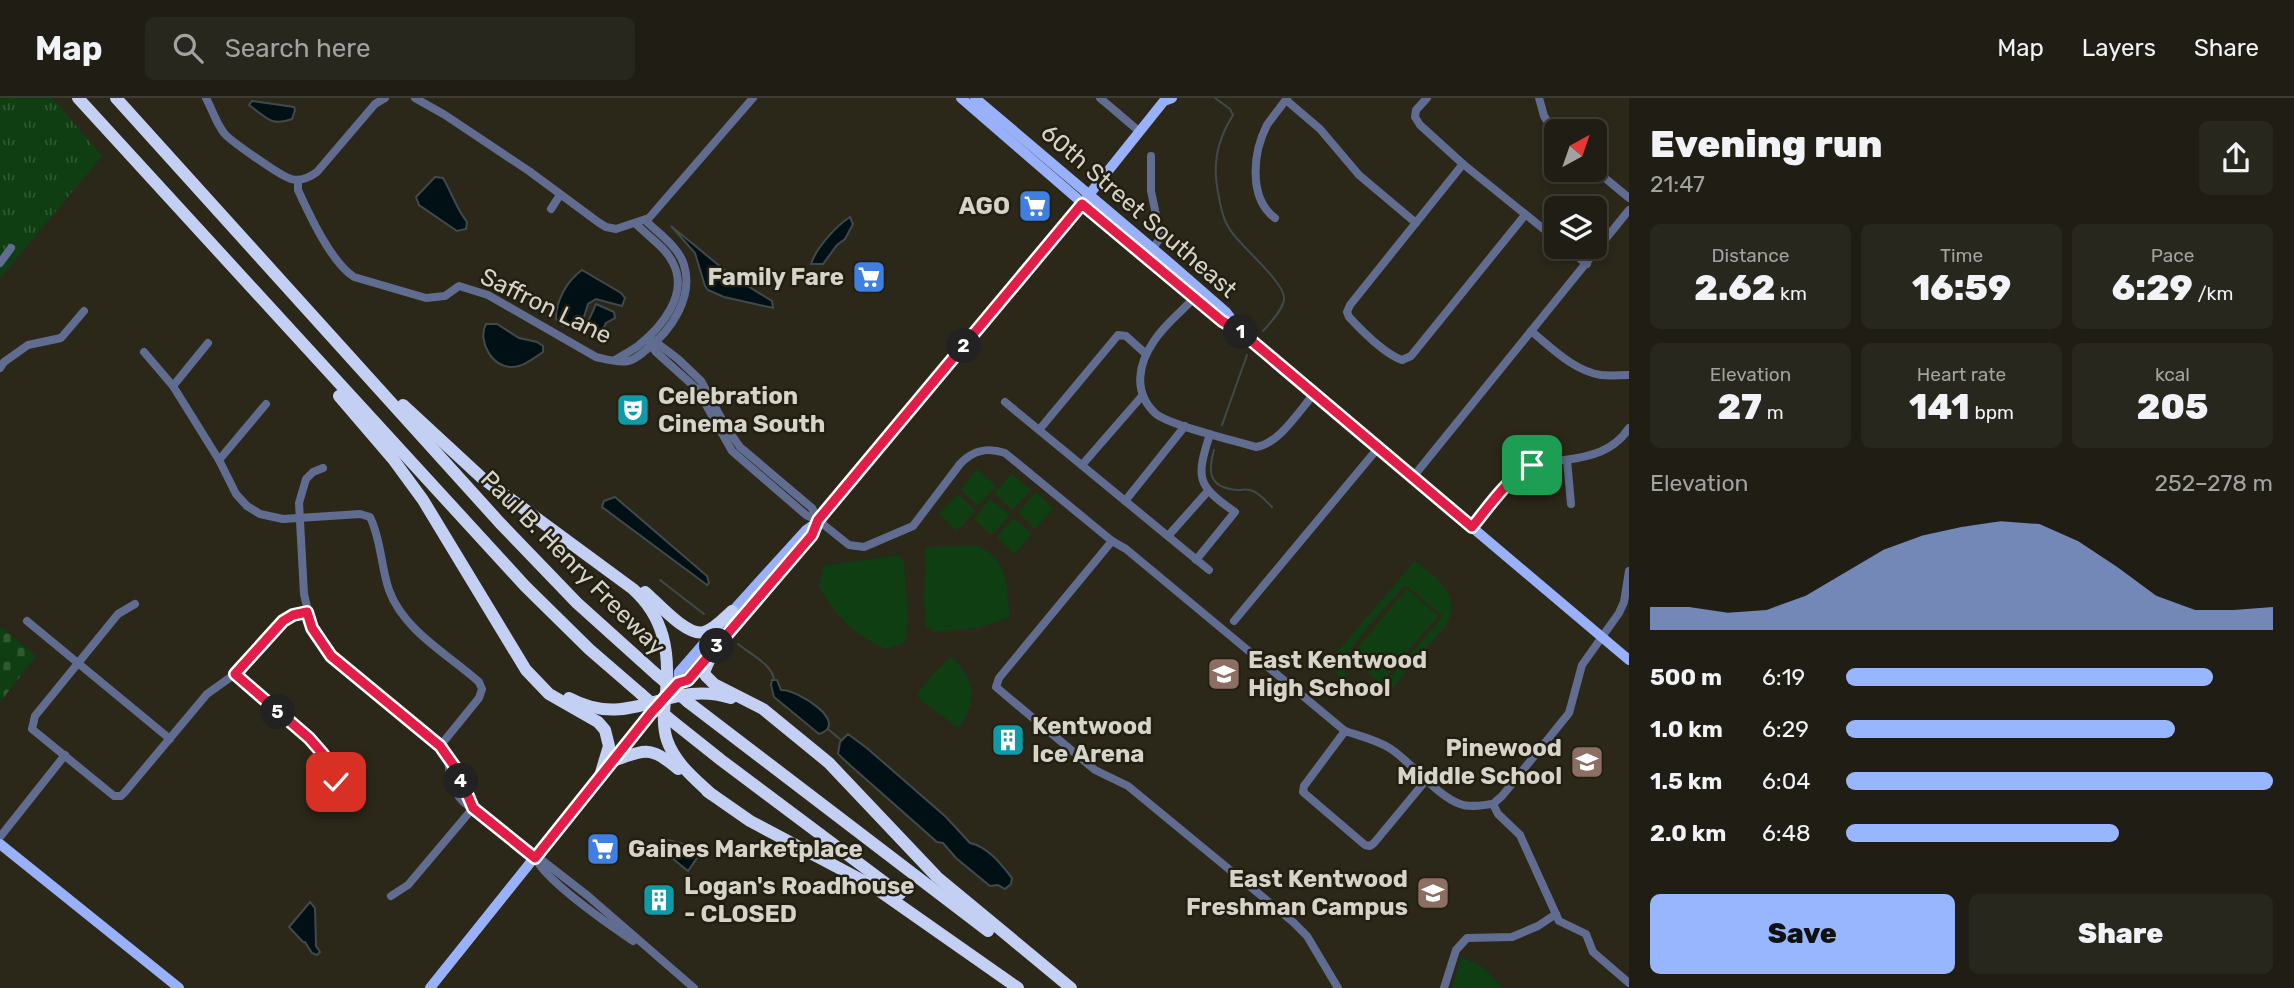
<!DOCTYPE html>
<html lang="en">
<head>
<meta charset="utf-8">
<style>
  body { margin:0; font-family:Rubik,sans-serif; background:#28271d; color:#f1f3f6; height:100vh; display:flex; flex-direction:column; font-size:26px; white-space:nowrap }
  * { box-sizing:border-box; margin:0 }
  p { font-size:23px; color:#a2a2a0 }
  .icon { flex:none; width:38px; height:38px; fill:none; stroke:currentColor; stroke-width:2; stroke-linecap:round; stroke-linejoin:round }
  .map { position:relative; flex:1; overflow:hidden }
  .sheet { display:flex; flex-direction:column; background:#201e14; width:665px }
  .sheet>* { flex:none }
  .needle { width:46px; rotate:40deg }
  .fabs { position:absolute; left:1544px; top:21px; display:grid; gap:14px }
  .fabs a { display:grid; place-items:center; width:63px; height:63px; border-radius:10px; background:#201e14; box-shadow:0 4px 10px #0003,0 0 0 2px #3d3c34; font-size:35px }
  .pin { position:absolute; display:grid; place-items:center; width:60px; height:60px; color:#fff; margin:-30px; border-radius:14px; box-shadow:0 4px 10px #0006 }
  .km { position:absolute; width:35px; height:35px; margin:-18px; border-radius:50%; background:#222; color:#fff; font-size:19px; line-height:35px; text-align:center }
  .round { display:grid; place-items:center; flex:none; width:74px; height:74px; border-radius:10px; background:#28271d }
  .head { display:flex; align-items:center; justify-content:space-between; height:119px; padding:0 21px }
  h1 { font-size:38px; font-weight:800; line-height:52px }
  .metrics { display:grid; grid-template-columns:repeat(3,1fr); gap:10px; height:119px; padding:7px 21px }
  .metrics div { display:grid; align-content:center; border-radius:10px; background:#28271d; text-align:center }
  .metrics b { font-size:35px; font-weight:800 }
  .metrics small { font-size:19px; font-weight:400 }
  .metrics p { font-size:19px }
  .chart { height:196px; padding:14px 21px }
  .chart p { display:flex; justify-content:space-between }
  .chart svg { width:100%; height:126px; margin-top:7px; fill:#97b6fd; opacity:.7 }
  .button { display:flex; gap:14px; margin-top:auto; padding:14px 21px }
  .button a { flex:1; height:80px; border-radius:10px; background:#97b6fd; color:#111; font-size:28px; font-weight:800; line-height:80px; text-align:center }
  .button a+a { background:#28271d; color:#f1f3f6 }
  ul { padding:0 21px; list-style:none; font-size:23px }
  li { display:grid; grid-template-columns:112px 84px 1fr; align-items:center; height:52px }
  li i { height:18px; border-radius:9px; background:#97b6fd }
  header { display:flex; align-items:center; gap:42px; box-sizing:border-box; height:98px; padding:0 35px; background:#201e14; border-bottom:2px solid #3d3c34 }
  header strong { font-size:33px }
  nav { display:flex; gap:38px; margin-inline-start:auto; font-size:24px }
  .search { width:490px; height:63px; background:#28271d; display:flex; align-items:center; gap:18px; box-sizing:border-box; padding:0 24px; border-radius:10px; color:#a2a2a0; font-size:26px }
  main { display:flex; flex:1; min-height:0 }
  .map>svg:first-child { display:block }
</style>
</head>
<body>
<header>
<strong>Map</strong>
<div class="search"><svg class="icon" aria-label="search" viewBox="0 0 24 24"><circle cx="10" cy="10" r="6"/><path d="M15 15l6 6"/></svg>Search here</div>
<nav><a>Map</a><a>Layers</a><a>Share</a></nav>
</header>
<main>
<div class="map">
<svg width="1629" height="890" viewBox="0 0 1629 890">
  <defs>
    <pattern id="cemetery-stones" width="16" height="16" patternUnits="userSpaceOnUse" patternTransform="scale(1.75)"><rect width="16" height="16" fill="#0e3e11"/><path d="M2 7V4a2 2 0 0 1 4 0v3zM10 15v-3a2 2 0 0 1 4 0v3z" fill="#305932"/></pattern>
    <pattern id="park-tufts" width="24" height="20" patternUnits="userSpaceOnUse" patternTransform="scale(1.75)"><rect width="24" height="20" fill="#0e3e11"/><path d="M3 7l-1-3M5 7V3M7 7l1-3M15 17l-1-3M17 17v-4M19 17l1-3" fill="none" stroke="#305932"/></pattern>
  </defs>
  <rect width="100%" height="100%" fill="#2b281a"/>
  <path fill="url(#cemetery-stones)" d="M 0,528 L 36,558 L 0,604 Z"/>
  <path fill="url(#park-tufts)" d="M 0,0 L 52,0 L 102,58 L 0,180 Z"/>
  <g fill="#0e3e11" fill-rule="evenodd">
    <path d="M 977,371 L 996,388 L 978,408 L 961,391 Z"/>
    <path d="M 1011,376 L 1031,392 L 1012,412 L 995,395 Z"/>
    <path d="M 1036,394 L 1053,411 L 1035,431 L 1018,414 Z"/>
    <path d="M 958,396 L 975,413 L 957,433 L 939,416 Z"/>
    <path d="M 990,401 L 1010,417 L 992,437 L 974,421 Z"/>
    <path d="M 1013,420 L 1032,436 L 1014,456 L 997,439 Z"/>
    <path d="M 977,448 C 1010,461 1006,489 1010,519 L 979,530 L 934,534 L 926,528 L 924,501 L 926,449 Z"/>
    <path d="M 897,457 L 904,462 L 908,524 L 905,545 L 886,551 C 852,536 837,520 819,488 L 824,468 Z"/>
    <path d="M 1415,463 C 1436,480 1462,496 1447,526 L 1389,594 C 1360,611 1326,586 1338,553 ZM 1407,488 L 1442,517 L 1440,522 L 1385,586 C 1368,598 1340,588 1345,564 C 1348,548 1390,505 1402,490 Z"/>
    <path d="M 1407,491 L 1438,518 L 1381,585 L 1350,559 Z"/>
    <path d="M 952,559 C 975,581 979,604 958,630 L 919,601 L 918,595 L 934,575 Z"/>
    <path d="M 1461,859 L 1483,869 L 1502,890 L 1452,890 Z"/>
  </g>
  <g fill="#011015" stroke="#414a4b" stroke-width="2">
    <path d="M 252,3 L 294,9 L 295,12 L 292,21 C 271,29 266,19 249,7 Z"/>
    <path d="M 435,79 L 443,80 C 452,95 456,110 467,124 L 466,131 L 457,133 L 419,107 L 416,99 Z"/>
    <path d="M 850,119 L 853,126 L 845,141 L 837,147 L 823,166 L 811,166 C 816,150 836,128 850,119 Z"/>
    <path d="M 671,128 L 733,179 L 772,203 L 773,210 L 724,199 L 708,192 L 705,188 L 695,155 Z"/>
    <path d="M 582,172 L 621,195 L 625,200 L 622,208 L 596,201 L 588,206 L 583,222 L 576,229 L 563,228 L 556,221 C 556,202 567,183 582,172 Z"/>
    <path d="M 596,206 L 614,214 L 615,220 L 606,225 L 602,233 L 588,224 Z"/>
    <path d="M 486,226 L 497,226 L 519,240 L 537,244 L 543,248 L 543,254 C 534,260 523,269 512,269 C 492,270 477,242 486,226 Z"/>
    <path d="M 615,399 L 707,478 L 709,485 L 707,487 L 602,409 L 604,403 Z"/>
    <path d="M 772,582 L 777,582 L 781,592 C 798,591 851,626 819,636 L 774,599 L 771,587 Z"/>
    <path d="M 848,636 L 868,651 L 946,719 L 970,745 C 988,749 1001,766 1012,780 L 1011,786 L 1005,791 L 998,787 L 990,788 L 956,760 L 943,745 L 937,744 L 851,668 L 838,656 L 840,644 Z"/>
    <path d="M 668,742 L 703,751 L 688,773 L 661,751 Z"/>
    <path d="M 310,804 L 315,810 L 316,848 L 320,854 L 317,857 L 312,855 L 305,844 L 303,844 L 289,829 Z"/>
  </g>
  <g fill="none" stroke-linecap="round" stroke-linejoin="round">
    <g stroke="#414a4b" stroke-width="2">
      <path d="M 1215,0 L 1230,11 L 1233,17 C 1216,44 1212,68 1219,99 C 1221,110 1223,121 1229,130 C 1238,147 1287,185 1284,202 C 1282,213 1270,225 1263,233"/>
      <path d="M 1222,327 L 1247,257"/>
      <path d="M 1214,352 C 1207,376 1210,390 1238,392 C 1242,392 1246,391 1250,392 C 1259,394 1266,403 1272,409"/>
      <path d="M 660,482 L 704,516"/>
      <path d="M 738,546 C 750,556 773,567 774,582"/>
      <path d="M 828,631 L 841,642"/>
    </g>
    <g stroke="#616d90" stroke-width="8">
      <path d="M 206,0 C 212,11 216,25 224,35 C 229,42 282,79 291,81 C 301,84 310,79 317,74 L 375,6 L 385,0"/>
      <path d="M 415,0 L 445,17 L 529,73 L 598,124 L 606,129 L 616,131 L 649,120 L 753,0"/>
      <path d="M 1100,0 L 1140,34"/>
      <path d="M 1427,0 L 1416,12 L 1415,19 L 1420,27 L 1463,66 L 1556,141"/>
      <path d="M 1539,0 L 1544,18 L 1556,37"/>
      <path d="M 1286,2 L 1320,31 L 1359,77 L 1416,125"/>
      <path d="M 1151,58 L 1151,93 L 1160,136 L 1158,143 L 1153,150"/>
      <path d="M 1463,66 L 1350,207 L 1347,214 L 1349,219 C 1362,233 1385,256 1402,262 L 1411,258 L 1525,117"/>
      <path d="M 1594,71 L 1629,100"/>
      <path d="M 298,82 L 298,92 C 310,118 331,164 354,179 L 426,200 L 445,198 L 459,188 L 488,197 L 596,259 C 605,261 618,265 628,263 C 635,262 641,256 646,252 C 671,233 694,199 684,167 C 679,149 658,135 645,122"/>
      <path d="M 551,111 L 560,97"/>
      <path d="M 1275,120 C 1248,100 1253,54 1267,27 C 1273,18 1281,9 1287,0"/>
      <path d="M 1565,149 L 1587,166"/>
      <path d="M 0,165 L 11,150"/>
      <path d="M 1194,200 C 1181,214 1164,227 1154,243 C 1138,266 1133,294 1155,315 C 1167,327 1237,343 1256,349 C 1279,346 1299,313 1314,296"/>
      <path d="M 1531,233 C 1552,250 1574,273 1601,277 C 1610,278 1620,277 1629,277"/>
      <path d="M 647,240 L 656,254 L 697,291 L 732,353 L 806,417 L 819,423 L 849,447 L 864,449 L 913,428 L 960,366 C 973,352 987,349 1005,355 L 1112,443 L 1126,451 L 1345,633 C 1360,638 1378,642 1391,651 C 1412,665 1437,698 1460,706 C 1470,710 1482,707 1493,706"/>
      <path d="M 653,242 L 678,261 L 701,283 L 726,329 L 740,349 L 812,410 L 819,423"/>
      <path d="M 144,254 L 173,288 L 219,362 L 236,396 L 247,408 L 260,416 L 283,421 L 360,416 L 370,419 C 381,441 381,469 389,492 C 403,532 449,557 479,584 L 482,591 L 479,600 L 440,648"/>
      <path d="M 615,262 C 623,257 631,253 638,248 C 662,229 689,196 673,165 C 666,150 648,138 636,126"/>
      <path d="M 0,270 L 4,264 L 28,247 L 61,240 L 84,213"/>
      <path d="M 173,288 L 208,245"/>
      <path d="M 1005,304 L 1209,472"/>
      <path d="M 1039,332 L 1118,237 L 1126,238 L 1146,256"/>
      <path d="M 219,362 L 266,306"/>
      <path d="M 1567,362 L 1571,406"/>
      <path d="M 1082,367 L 1142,298"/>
      <path d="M 323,370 L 313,374 L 306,381 L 299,405 L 304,496 L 312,530 L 331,558 L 440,648 L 457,672 L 473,710"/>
      <path d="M 1413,379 L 1629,112"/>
      <path d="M 1125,403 L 1185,328"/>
      <path d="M 1472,429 C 1489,408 1507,378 1532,367 C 1542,363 1553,363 1564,362 C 1590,359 1614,353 1629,330"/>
      <path d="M 1168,438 L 1208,393"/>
      <path d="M 1112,443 L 999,580 L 996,589 L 1095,672 L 1128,688 L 1293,824 L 1307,838 L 1338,890"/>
      <path d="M 1196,462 L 1235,414 C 1196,387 1196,380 1210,336"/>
      <path d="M 135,506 L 118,516 L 35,618 L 32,631 L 114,698 L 121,698 L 125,694 L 207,596 L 235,576 L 283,522 L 293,517 L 307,514"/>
      <path d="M 27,523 L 170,641"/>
      <path d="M 1234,523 L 1378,350"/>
      <path d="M 235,576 C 267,608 333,644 337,693"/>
      <path d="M 1345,633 L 1304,688 L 1303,694 L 1365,747 L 1370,748 L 1374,745 L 1427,681"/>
      <path d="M 448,659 C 449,678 453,702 473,710 L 535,759 L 543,763 L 588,798 L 694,890"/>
      <path d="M 1493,706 L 1502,698 L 1569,615 L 1582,567 L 1619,515 L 1624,504 L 1629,473"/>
      <path d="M 1493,706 L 1498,716 L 1520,737 L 1559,823 L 1586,836 L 1593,854 L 1629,885"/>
      <path d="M 0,739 L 65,657"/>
      <path d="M 535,759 C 544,782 611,828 633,843"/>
      <path d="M 391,798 L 408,787 L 473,710"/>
      <path d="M 1444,890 L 1456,852 L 1467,840 L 1512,839 L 1538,828 L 1556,816"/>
    </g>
    <g stroke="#99b1fa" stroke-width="10">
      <path d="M 961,0 L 1146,160 L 1222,223 L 1238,232"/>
      <path d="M 975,0 L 1171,166 L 1226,214 L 1241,234 L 1629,562"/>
      <path d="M 728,518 L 806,432 L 819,423 L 1060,133 L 1164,3 L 1172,0"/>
      <path d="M 678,585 L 679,574 L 718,529"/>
      <path d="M 676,587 L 688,581 L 812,437 L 817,426"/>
      <path d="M 613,662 L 659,607"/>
      <path d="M 0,746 L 179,890"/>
      <path d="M 430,890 L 603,674"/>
    </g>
    <g stroke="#c3cff3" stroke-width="12">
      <path d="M 78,0 L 525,488 L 589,551 L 641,596"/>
      <path d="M 116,0 L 500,425 L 577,505 L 657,577"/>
      <path d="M 339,298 L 393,361 L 423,402 L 526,572 L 549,596 L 598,624 L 605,632 L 609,648 L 600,678"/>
      <path d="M 403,307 L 482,380 L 633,491 C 664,519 670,554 666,594 C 664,610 662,627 667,642 C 675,665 694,680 711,696"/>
      <path d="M 645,494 C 658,505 687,539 704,534 C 715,531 724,520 732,513"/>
      <path d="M 714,551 L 704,574 L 706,578 L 714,586 L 763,611 L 829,665 L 937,779 L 1071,890"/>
      <path d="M 569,600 C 632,634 668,580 731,600"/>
      <path d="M 688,604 L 988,833"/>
      <path d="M 672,623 L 721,662 L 900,796"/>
      <path d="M 612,663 C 646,652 650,647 678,671"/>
      <path d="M 707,693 L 750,723 L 871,787 L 1018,890"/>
    </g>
    <g stroke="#c3cff3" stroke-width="12">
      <path d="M 657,577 L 688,604"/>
      <path d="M 641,596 L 672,623"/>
    </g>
  </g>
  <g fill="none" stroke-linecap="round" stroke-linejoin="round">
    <defs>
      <path id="route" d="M 336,684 L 323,656 L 309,640 L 235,576 L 283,523 L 293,517 L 307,514 L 312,530 L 331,558 L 440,648 L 457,672 L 473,710 L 535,760 L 651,615 L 678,585 L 688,582 L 812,437 L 818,422 L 1082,106 L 1222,223 L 1241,234 L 1472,429 C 1490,407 1507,381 1532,367"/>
    </defs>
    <use href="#route" stroke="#fff" stroke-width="14"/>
    <use href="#route" stroke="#e11d48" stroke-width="9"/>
  </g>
  <defs>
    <symbol id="supermarket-square" viewBox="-11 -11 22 22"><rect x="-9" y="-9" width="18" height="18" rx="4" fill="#3f7fe0" stroke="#221f11"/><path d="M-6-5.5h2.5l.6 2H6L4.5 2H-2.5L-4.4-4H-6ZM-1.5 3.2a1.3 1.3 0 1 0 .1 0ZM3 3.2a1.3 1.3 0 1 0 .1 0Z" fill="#fff"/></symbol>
    <symbol id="theatre-square" viewBox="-11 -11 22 22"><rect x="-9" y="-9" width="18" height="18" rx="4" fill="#0f9aa8" stroke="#221f11"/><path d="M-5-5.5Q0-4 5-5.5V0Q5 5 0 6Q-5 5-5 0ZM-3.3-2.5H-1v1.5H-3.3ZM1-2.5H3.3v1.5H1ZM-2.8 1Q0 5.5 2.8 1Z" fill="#fff"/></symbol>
    <symbol id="school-square" viewBox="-11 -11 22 22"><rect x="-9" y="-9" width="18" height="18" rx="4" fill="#8d6e63" stroke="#221f11"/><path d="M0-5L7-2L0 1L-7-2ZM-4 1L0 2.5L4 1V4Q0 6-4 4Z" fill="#fff"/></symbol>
    <symbol id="building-square" viewBox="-11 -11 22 22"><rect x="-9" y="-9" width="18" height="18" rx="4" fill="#0f9aa8" stroke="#221f11"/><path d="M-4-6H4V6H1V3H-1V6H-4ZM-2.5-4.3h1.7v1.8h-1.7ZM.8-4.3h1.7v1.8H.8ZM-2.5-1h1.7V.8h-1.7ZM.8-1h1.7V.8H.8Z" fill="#fff"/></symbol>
  </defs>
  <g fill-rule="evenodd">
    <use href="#supermarket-square" x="1016" y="89" width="38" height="38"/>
    <use href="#supermarket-square" x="850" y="160" width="38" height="38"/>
    <use href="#theatre-square" x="614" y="293" width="38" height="38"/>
    <use href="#school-square" x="1205" y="557" width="38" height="38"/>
    <use href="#building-square" x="989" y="623" width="38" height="38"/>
    <use href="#school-square" x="1568" y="645" width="38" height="38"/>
    <use href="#supermarket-square" x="584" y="732" width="38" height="38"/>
    <use href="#school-square" x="1414" y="776" width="38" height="38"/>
    <use href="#building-square" x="640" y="783" width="38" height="38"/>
  </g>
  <g text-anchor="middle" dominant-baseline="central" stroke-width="5" stroke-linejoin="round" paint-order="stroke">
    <g font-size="24" font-weight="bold" fill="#d5d3ca" stroke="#221f11" text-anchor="start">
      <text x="1010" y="108" text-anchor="end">AGO</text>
      <text x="844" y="179" text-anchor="end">Family Fare</text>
      <text x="658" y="298">Celebration<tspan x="658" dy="28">Cinema South</tspan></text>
      <text x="1248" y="562">East Kentwood<tspan x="1248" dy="28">High School</tspan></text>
      <text x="1032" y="628">Kentwood<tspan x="1032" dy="28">Ice Arena</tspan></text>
      <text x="1562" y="650" text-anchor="end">Pinewood<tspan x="1562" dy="28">Middle School</tspan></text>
      <text x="628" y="751">Gaines Marketplace</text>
      <text x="1408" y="781" text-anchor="end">East Kentwood<tspan x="1408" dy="28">Freshman Campus</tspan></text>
      <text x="684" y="788">Logan's Roadhouse<tspan x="684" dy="28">- CLOSED</tspan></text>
    </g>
    <g font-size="24" fill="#d5d3ca" stroke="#221f11">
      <text transform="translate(1139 113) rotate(41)">60th Street Southeast</text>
      <text transform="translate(546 208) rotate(26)">Saffron Lane</text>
      <text transform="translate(573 465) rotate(45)">Paul B. Henry Freeway</text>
    </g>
  </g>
</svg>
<div class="fabs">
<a><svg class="needle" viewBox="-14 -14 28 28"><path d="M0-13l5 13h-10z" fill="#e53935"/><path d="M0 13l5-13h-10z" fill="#a2a2a0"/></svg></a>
<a><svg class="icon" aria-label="layers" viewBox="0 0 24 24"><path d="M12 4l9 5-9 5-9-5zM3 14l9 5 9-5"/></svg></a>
</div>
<div class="pin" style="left:1532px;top:367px;background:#1e9e55"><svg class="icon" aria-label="arrive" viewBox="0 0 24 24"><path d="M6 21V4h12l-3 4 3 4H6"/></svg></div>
<div class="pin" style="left:336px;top:684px;background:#d93025"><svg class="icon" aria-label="check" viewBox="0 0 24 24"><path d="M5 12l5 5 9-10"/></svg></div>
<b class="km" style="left:1241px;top:234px">1</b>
<b class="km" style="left:964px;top:248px">2</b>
<b class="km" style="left:717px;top:548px">3</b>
<b class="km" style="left:461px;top:683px">4</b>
<b class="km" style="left:278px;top:614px">5</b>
</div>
<section class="sheet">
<div class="head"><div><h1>Evening run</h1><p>21:47</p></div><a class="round"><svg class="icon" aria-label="share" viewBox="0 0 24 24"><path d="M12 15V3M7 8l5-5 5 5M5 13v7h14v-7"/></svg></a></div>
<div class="metrics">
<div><p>Distance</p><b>2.62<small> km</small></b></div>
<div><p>Time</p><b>16:59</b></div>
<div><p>Pace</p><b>6:29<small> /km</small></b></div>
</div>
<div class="metrics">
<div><p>Elevation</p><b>27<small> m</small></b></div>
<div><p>Heart rate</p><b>141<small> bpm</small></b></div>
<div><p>kcal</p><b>205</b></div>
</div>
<div class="chart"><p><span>Elevation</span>252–278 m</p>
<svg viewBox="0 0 160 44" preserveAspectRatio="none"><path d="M0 44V36L10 36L20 38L30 37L40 32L50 24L60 16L70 11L80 8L90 6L100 7L110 13L120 22L130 32L140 37L150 37L160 36V44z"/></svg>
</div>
<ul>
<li><b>500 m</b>6:19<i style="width:86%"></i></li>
<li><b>1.0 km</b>6:29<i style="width:77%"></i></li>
<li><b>1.5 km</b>6:04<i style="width:100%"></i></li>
<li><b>2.0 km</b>6:48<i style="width:64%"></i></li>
</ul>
<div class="button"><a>Save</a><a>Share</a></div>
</section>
</main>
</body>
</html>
